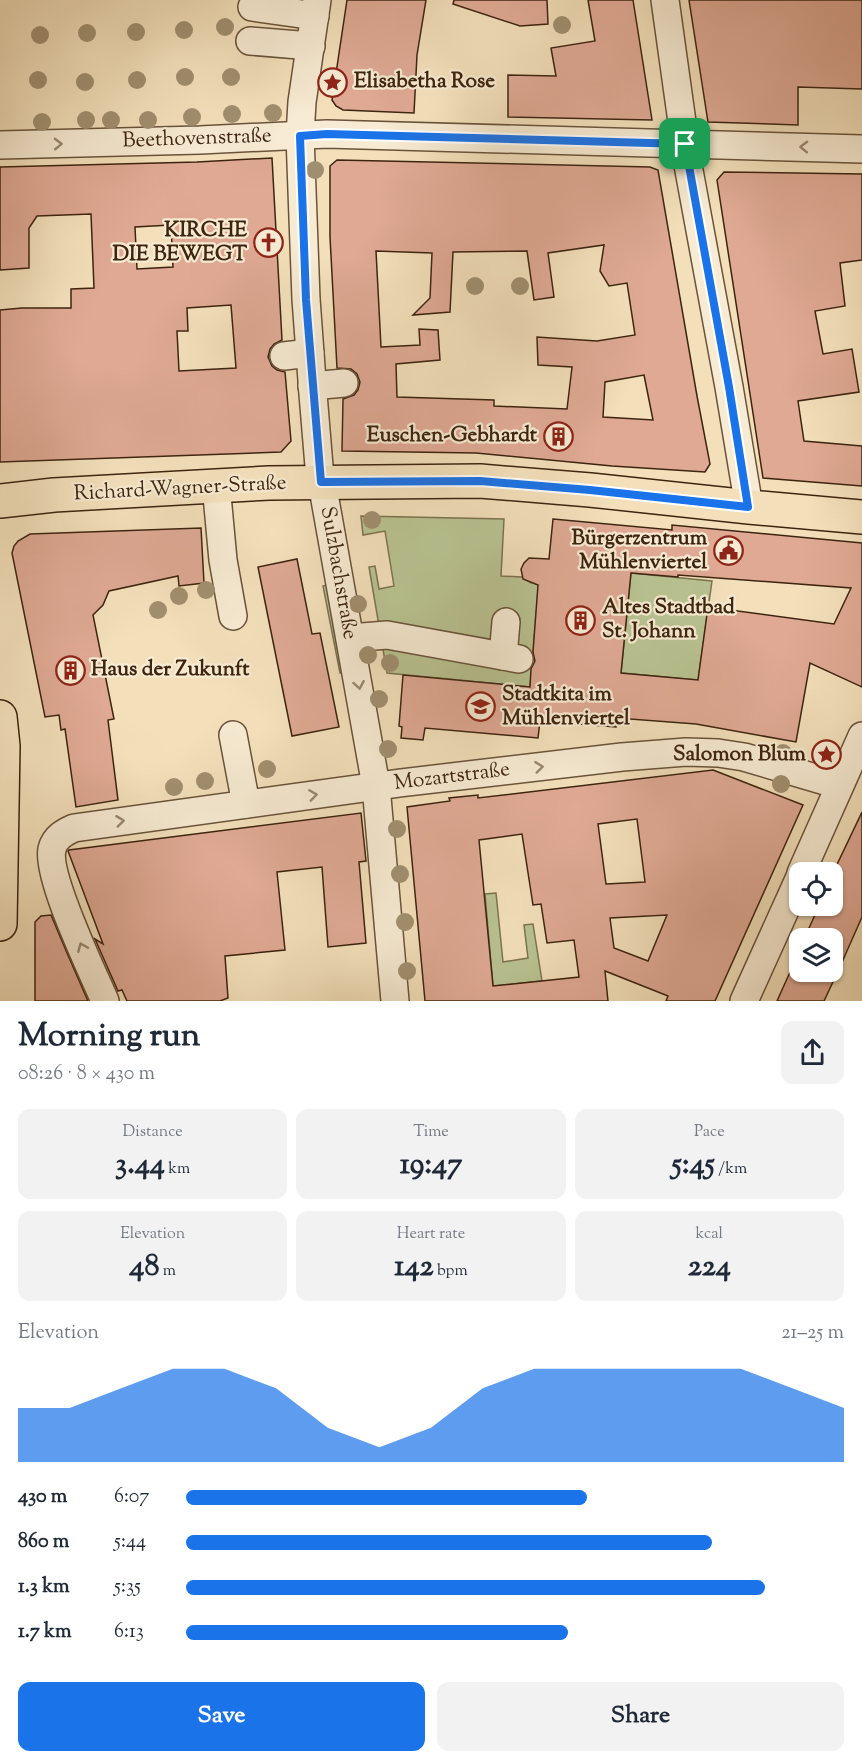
<!DOCTYPE html>
<html lang="en">
<head>
<meta charset="utf-8">
<style>
  body { margin:0; font-family:"Sorts Mill Goudy",serif; background:#f2f2f3; color:#1f2937; height:100vh; display:flex; flex-direction:column; font-size:22px; white-space:nowrap }
  * { box-sizing:border-box; margin:0 }
  p { font-size:20px; color:#747a83 }
  .icon { flex:none; width:33px; height:33px; fill:none; stroke:currentColor; stroke-width:2; stroke-linecap:round; stroke-linejoin:round }
  .map { position:relative; height:1001px; overflow:hidden }
  .drawer { display:flex; flex-direction:column; background:#fff; flex:1 }
  .drawer>* { flex:none }
  .controls { position:absolute; left:789px; top:862px; display:grid; gap:12px }
  .controls a { display:grid; place-items:center; width:54px; height:54px; border-radius:12px; background:#fff; box-shadow:0 2px 4px #0004; font-size:30px }
  .pin { position:absolute; display:grid; place-items:center; width:51px; height:51px; color:#fff; margin:-26px; border-radius:12px; box-shadow:0 3px 9px #0006 }
  .round { display:grid; place-items:center; flex:none; width:63px; height:63px; border-radius:12px; background:#f2f2f3 }
  .summary { display:flex; align-items:center; justify-content:space-between; height:102px; padding:0 18px }
  h1 { font-size:33px; font-weight:800; line-height:45px }
  .metrics { display:grid; grid-template-columns:repeat(3,1fr); gap:9px; height:102px; padding:6px 18px }
  .metrics div { display:grid; align-content:center; border-radius:12px; background:#f2f2f3; text-align:center }
  .metrics b { font-size:30px; font-weight:800 }
  .metrics small { font-size:16px; font-weight:400 }
  .metrics p { font-size:16px }
  .chart { height:168px; padding:12px 18px }
  .chart p { display:flex; justify-content:space-between }
  .chart svg { width:100%; height:108px; margin-top:6px; fill:#1a73e8; opacity:.7 }
  .primary-button { display:flex; gap:12px; margin-top:auto; padding:12px 18px }
  .primary-button a { flex:1; height:69px; border-radius:12px; background:#1a73e8; color:#fff; font-size:24px; font-weight:800; line-height:69px; text-align:center }
  .primary-button a+a { background:#f2f2f3; color:#1f2937 }
  ul { padding:0 18px; list-style:none; font-size:20px }
  li { display:grid; grid-template-columns:96px 72px 1fr; align-items:center; height:45px }
  li i { height:15px; border-radius:8px; background:#1a73e8 }
  .map>svg:first-child { display:block }
</style>
</head>
<body>
<div class="map">
<svg width="862" height="1001" viewBox="0 0 862 1001">
  <rect width="100%" height="100%" fill="#f3e0bb"/>
  <filter id="stains"><feTurbulence type="fractalNoise" baseFrequency=".00333" numOctaves="4"/><feColorMatrix values="0 0 0 0 .2 0 0 0 0 .09 0 0 0 0 .02 0 0 0 .5 -.17"/></filter>
  <radialGradient id="worn" r=".72"><stop offset=".6" stop-color="#630" stop-opacity="0"/><stop offset="1" stop-color="#630" stop-opacity=".3"/></radialGradient>
  <g fill="#b9c392" stroke="#7b7450" stroke-width="1.5">
    <path d="M 361,516 L 504,519 L 501,576 L 522,577 L 531,583 L 539,581 L 530,687 L 387,673 L 369,567 L 375,566 L 379,589 L 394,586 L 385,531 L 363,535 Z"/>
    <path d="M 631,573 L 712,581 L 698,680 L 621,673 Z"/>
    <path d="M 327,585 L 344,673 L 340,673 L 323,586 Z"/>
    <path d="M 496,893 L 503,962 L 528,958 L 524,925 L 533,924 L 542,981 L 493,986 L 485,894 Z"/>
  </g>
  <g fill="#dfa994" stroke="#3d240f" stroke-width="1.5" fill-rule="evenodd">
    <path d="M 347,0 L 426,0 L 417,55 L 414,113 L 343,110 L 336,106 L 332,100 Z"/>
    <path d="M 454,0 L 547,0 L 548,24 L 520,26 L 453,4 Z"/>
    <path d="M 588,0 L 633,0 L 652,120 L 508,117 L 508,75 L 556,76 L 551,48 L 595,41 Z"/>
    <path d="M 689,0 L 862,0 L 862,89 L 798,87 L 798,125 L 708,122 Z"/>
    <path d="M 272,158 L 282,340 L 274,344 L 270,349 L 268,357 L 272,366 L 277,370 L 285,372 L 291,441 L 281,452 L 0,462 L 0,310 L 22,308 L 71,308 L 71,289 L 94,288 L 91,214 L 37,216 L 29,228 L 29,268 L 0,270 L 0,167 L 197,162 ZM 171,225 L 173,267 L 137,269 L 135,227 ZM 231,305 L 236,368 L 179,371 L 177,331 L 188,331 L 187,308 Z"/>
    <path d="M 337,160 L 650,167 L 658,170 L 697,396 L 710,464 L 705,472 L 612,466 L 476,453 L 342,451 L 343,399 L 354,395 L 358,390 L 360,382 L 357,374 L 351,369 L 337,368 L 330,237 L 330,166 ZM 604,245 L 600,271 L 609,286 L 627,283 L 635,335 L 597,341 L 537,337 L 538,365 L 572,367 L 567,409 L 494,406 L 494,400 L 397,397 L 396,364 L 440,360 L 438,330 L 419,329 L 420,345 L 381,347 L 376,251 L 432,253 L 430,298 L 413,315 L 450,312 L 453,252 L 527,251 L 534,300 L 554,297 L 548,253 ZM 644,375 L 653,420 L 603,417 L 605,382 Z"/>
    <path d="M 724,172 L 862,174 L 862,260 L 840,263 L 845,306 L 815,311 L 823,354 L 852,349 L 859,392 L 798,401 L 804,441 L 862,446 L 862,486 L 763,478 L 717,180 Z"/>
    <path d="M 553,519 L 672,530 L 672,525 L 862,543 L 862,687 L 810,663 L 796,742 L 696,724 L 617,718 L 616,727 L 540,721 L 538,738 L 425,728 L 423,740 L 401,738 L 402,727 L 399,726 L 403,675 L 530,687 L 531,669 L 535,661 L 533,652 L 538,585 L 523,579 L 521,569 L 524,563 L 529,558 L 549,559 ZM 631,573 L 678,577 L 678,575 L 851,588 L 834,624 L 708,607 L 698,680 L 621,673 Z"/>
    <path d="M 201,528 L 204,583 L 179,586 L 178,576 L 109,591 L 103,605 L 93,615 L 114,719 L 108,720 L 118,800 L 76,807 L 65,729 L 61,730 L 59,715 L 45,717 L 12,553 L 14,546 L 18,541 L 30,534 Z"/>
    <path d="M 297,559 L 312,634 L 320,633 L 339,727 L 292,736 L 258,567 Z"/>
    <path d="M 713,770 L 803,805 L 715,1001 L 666,1001 L 668,996 L 605,971 L 608,1001 L 425,1001 L 407,807 L 450,801 L 449,798 L 478,795 L 478,798 ZM 637,819 L 645,882 L 606,884 L 598,824 ZM 522,834 L 533,905 L 541,904 L 547,943 L 574,940 L 579,977 L 493,986 L 479,840 ZM 667,915 L 648,961 L 614,948 L 610,918 Z"/>
    <path d="M 862,812 L 862,917 L 839,969 L 824,1001 L 777,1001 L 800,950 L 800,972 L 832,972 L 832,939 L 804,939 L 819,906 L 832,906 L 832,875 Z"/>
    <path d="M 361,813 L 366,861 L 359,862 L 366,943 L 328,947 L 322,867 L 277,872 L 285,950 L 225,956 L 228,998 L 220,1001 L 127,1001 L 122,990 L 118,991 L 95,939 L 103,944 L 68,851 L 69,850 Z"/>
    <path d="M 51,915 L 67,953 L 88,1001 L 35,1001 L 35,922 L 41,916 Z"/>
  </g>
  <g fill="none" stroke-linecap="round" stroke-linejoin="round">
    <defs>
      <g id="minor">
        <path d="M 317,0 L 302,102 L 300,136 L 306,299 L 313,394 L 319,466 L 376,786 L 395,1001"/>
        <path d="M 665,0 L 688,165 L 729,387 L 749,507"/>
        <path d="M 252,7 L 315,16"/>
        <path d="M 250,41 L 311,46"/>
        <path d="M 0,145 L 200,140 L 327,134 L 862,149"/>
        <path d="M 284,356 L 310,353"/>
        <path d="M 312,386 L 344,383"/>
        <path d="M 216,485 L 223,560 L 233,616"/>
        <path d="M 350,638 L 387,635 L 519,659"/>
        <path d="M 503,656 L 506,622"/>
        <path d="M 233,735 L 246,804"/>
        <path d="M 801,873 L 862,736"/>
        <path d="M 105,1001 C 92,971 46,876 52,849 C 55,837 65,832 74,828 L 400,783 L 622,757 L 686,752 L 718,753 L 744,757 L 839,785"/>
        <path d="M 744,1001 L 800,877"/>
      </g>
      <g id="major">
        <path d="M 0,501 L 54,495 L 269,483 L 480,481 L 590,490 L 749,507 L 862,517"/>
        <path d="M 0,717 L 3,746 L 0,924"/>
      </g>
    </defs>
    <use href="#minor" stroke="#6a533a" stroke-width="30"/>
    <use href="#major" stroke="#3d240f" stroke-width="36"/>
    <use href="#minor" stroke="#f7ebd3" stroke-width="27"/>
    <use href="#major" stroke="#f3e0bb" stroke-width="33"/>
  </g>
  <g fill="#a08f6f">
    <circle cx="562" cy="25" r="9"/>
    <circle cx="225" cy="27" r="9"/>
    <circle cx="184" cy="30" r="9"/>
    <circle cx="136" cy="32" r="9"/>
    <circle cx="87" cy="33" r="9"/>
    <circle cx="40" cy="35" r="9"/>
    <circle cx="185" cy="77" r="9"/>
    <circle cx="231" cy="77" r="9"/>
    <circle cx="38" cy="80" r="9"/>
    <circle cx="137" cy="80" r="9"/>
    <circle cx="85" cy="82" r="9"/>
    <circle cx="273" cy="113" r="9"/>
    <circle cx="232" cy="114" r="9"/>
    <circle cx="192" cy="117" r="9"/>
    <circle cx="86" cy="120" r="9"/>
    <circle cx="111" cy="120" r="9"/>
    <circle cx="148" cy="120" r="9"/>
    <circle cx="42" cy="122" r="9"/>
    <circle cx="315" cy="170" r="9"/>
    <circle cx="475" cy="286" r="9"/>
    <circle cx="520" cy="286" r="9"/>
    <circle cx="372" cy="520" r="9"/>
    <circle cx="206" cy="590" r="9"/>
    <circle cx="179" cy="596" r="9"/>
    <circle cx="358" cy="604" r="9"/>
    <circle cx="158" cy="610" r="9"/>
    <circle cx="368" cy="655" r="9"/>
    <circle cx="390" cy="663" r="9"/>
    <circle cx="379" cy="699" r="9"/>
    <circle cx="388" cy="749" r="9"/>
    <circle cx="783" cy="753" r="9"/>
    <circle cx="267" cy="769" r="9"/>
    <circle cx="205" cy="781" r="9"/>
    <circle cx="781" cy="784" r="9"/>
    <circle cx="174" cy="787" r="9"/>
    <circle cx="397" cy="829" r="9"/>
    <circle cx="400" cy="874" r="9"/>
    <circle cx="405" cy="922" r="9"/>
    <circle cx="407" cy="971" r="9"/>
  </g>
  <defs><path id="oneway-chevron" d="M-2-3.5L2.5 0L-2 3.5" fill="none" stroke-width="1.6" stroke-linecap="round" stroke-linejoin="round" transform="scale(1.5)"/></defs>
  <g stroke="#9a8871">
    <use href="#oneway-chevron" transform="translate(58 144) rotate(-1)"/>
    <use href="#oneway-chevron" transform="translate(804 147) rotate(-179)"/>
    <use href="#oneway-chevron" transform="translate(359 685) rotate(80)"/>
    <use href="#oneway-chevron" transform="translate(539 767) rotate(-7)"/>
    <use href="#oneway-chevron" transform="translate(313 795) rotate(-8)"/>
    <use href="#oneway-chevron" transform="translate(120 821) rotate(-7)"/>
    <use href="#oneway-chevron" transform="translate(82 947) rotate(-113)"/>
  </g>
  <g fill="none" stroke-linecap="round" stroke-linejoin="round">
    <defs>
      <path id="route" d="M 327,134 L 685,144 L 729,387 L 748,507 L 590,490 L 480,481 L 321,482 L 306,300 L 300,136 Z"/>
    </defs>
    <use href="#route" stroke="#fff" stroke-width="12"/>
    <use href="#route" stroke="#1a73e8" stroke-width="8"/>
  </g>
  <defs>
    <symbol id="sight-ring" viewBox="-11 -11 22 22"><circle r="9.5" fill="#f7ebd3" stroke="#8f2418" stroke-width="1.5"/><path d="M0-6L1.8-2.2L6-1.7L2.9 1.2L3.7 5.4L0 3.3L-3.7 5.4L-2.9 1.2L-6-1.7L-1.8-2.2Z" fill="#8f2418"/></symbol>
    <symbol id="church-ring" viewBox="-11 -11 22 22"><circle r="9.5" fill="#f7ebd3" stroke="#8f2418" stroke-width="1.5"/><path d="M-1.2-6h2.4v3.5h3.3v2.4h-3.3V6h-2.4V-.1h-3.3v-2.4h3.3Z" fill="#8f2418"/></symbol>
    <symbol id="building-ring" viewBox="-11 -11 22 22"><circle r="9.5" fill="#f7ebd3" stroke="#8f2418" stroke-width="1.5"/><path d="M-4-6H4V6H1V3H-1V6H-4ZM-2.5-4.3h1.7v1.8h-1.7ZM.8-4.3h1.7v1.8H.8ZM-2.5-1h1.7V.8h-1.7ZM.8-1h1.7V.8H.8Z" fill="#8f2418"/></symbol>
    <symbol id="civic-ring" viewBox="-11 -11 22 22"><circle r="9.5" fill="#f7ebd3" stroke="#8f2418" stroke-width="1.5"/><path d="M-.6-6.5H3V-4.5H.6V-3L4-1V1h2V6H-6V1h2V-1L-.6-3ZM-1.2 2.5V6h2.4V2.5Z" fill="#8f2418"/></symbol>
    <symbol id="school-ring" viewBox="-11 -11 22 22"><circle r="9.5" fill="#f7ebd3" stroke="#8f2418" stroke-width="1.5"/><path d="M0-5L7-2L0 1L-7-2ZM-4 1L0 2.5L4 1V4Q0 6-4 4Z" fill="#8f2418"/></symbol>
  </defs>
  <g fill-rule="evenodd">
    <use href="#sight-ring" x="316" y="66" width="33" height="33"/>
    <use href="#church-ring" x="252" y="226" width="33" height="33"/>
    <use href="#building-ring" x="542" y="420" width="33" height="33"/>
    <use href="#civic-ring" x="712" y="534" width="33" height="33"/>
    <use href="#building-ring" x="564" y="604" width="33" height="33"/>
    <use href="#building-ring" x="54" y="654" width="33" height="33"/>
    <use href="#school-ring" x="464" y="690" width="33" height="33"/>
    <use href="#sight-ring" x="810" y="738" width="33" height="33"/>
  </g>
  <g text-anchor="middle" dominant-baseline="central" stroke-width="4.5" stroke-linejoin="round" paint-order="stroke">
    <g font-size="21" font-weight="bold" fill="#3d240f" stroke="#f7ebd3" text-anchor="start">
      <text x="354" y="82">Elisabetha Rose</text>
      <text x="247" y="231" text-anchor="end">KIRCHE<tspan x="247" dy="24">DIE BEWEGT</tspan></text>
      <text x="537" y="436" text-anchor="end">Euschen-Gebhardt</text>
      <text x="707" y="539" text-anchor="end">Bürgerzentrum<tspan x="707" dy="24">Mühlenviertel</tspan></text>
      <text x="602" y="608">Altes Stadtbad<tspan x="602" dy="24">St. Johann</tspan></text>
      <text x="91" y="670">Haus der Zukunft</text>
      <text x="502" y="695">Stadtkita im<tspan x="502" dy="24">Mühlenviertel</tspan></text>
      <text x="806" y="755" text-anchor="end">Salomon Blum</text>
    </g>
    <g font-size="21" fill="#3d240f" stroke="#f7ebd3">
      <text transform="translate(197 139) rotate(-2)">Beethovenstraße</text>
      <text transform="translate(180 489) rotate(-3)">Richard-Wagner-Straße</text>
      <text transform="translate(338 573) rotate(80)">Sulzbachstraße</text>
      <text transform="translate(452 777) rotate(-7)">Mozartstraße</text>
    </g>
  </g>
  <rect width="100%" height="100%" filter="url(#stains)"/>
  <rect width="100%" height="100%" fill="url(#worn)"/>
</svg>
<div class="controls">
<a><svg class="icon" aria-label="locate" viewBox="0 0 24 24"><circle cx="12" cy="12" r="6"/><path d="M12 2v4M12 18v4M2 12h4M18 12h4"/></svg></a>
<a><svg class="icon" aria-label="layers" viewBox="0 0 24 24"><path d="M12 4l9 5-9 5-9-5zM3 14l9 5 9-5"/></svg></a>
</div>
<div class="pin" style="left:685px;top:144px;background:#1e9e55"><svg class="icon" aria-label="arrive" viewBox="0 0 24 24"><path d="M6 21V4h12l-3 4 3 4H6"/></svg></div>
</div>
<section class="drawer">
<div class="summary"><div><h1>Morning run</h1><p>08:26 · 8 × 430 m</p></div><a class="round"><svg class="icon" aria-label="share" viewBox="0 0 24 24"><path d="M12 15V3M7 8l5-5 5 5M5 13v7h14v-7"/></svg></a></div>
<div class="metrics">
<div><p>Distance</p><b>3.44<small> km</small></b></div>
<div><p>Time</p><b>19:47</b></div>
<div><p>Pace</p><b>5:45<small> /km</small></b></div>
</div>
<div class="metrics">
<div><p>Elevation</p><b>48<small> m</small></b></div>
<div><p>Heart rate</p><b>142<small> bpm</small></b></div>
<div><p>kcal</p><b>224</b></div>
</div>
<div class="chart"><p><span>Elevation</span>21–25 m</p>
<svg viewBox="0 0 160 44" preserveAspectRatio="none"><path d="M0 44V22L10 22L20 14L30 6L40 6L50 14L60 30L70 38L80 30L90 14L100 6L110 6L120 6L130 6L140 6L150 14L160 22V44z"/></svg>
</div>
<ul>
<li><b>430 m</b>6:07<i style="width:61%"></i></li>
<li><b>860 m</b>5:44<i style="width:80%"></i></li>
<li><b>1.3 km</b>5:35<i style="width:88%"></i></li>
<li><b>1.7 km</b>6:13<i style="width:58%"></i></li>
</ul>
<div class="primary-button"><a>Save</a><a>Share</a></div>
</section>
</body>
</html>
